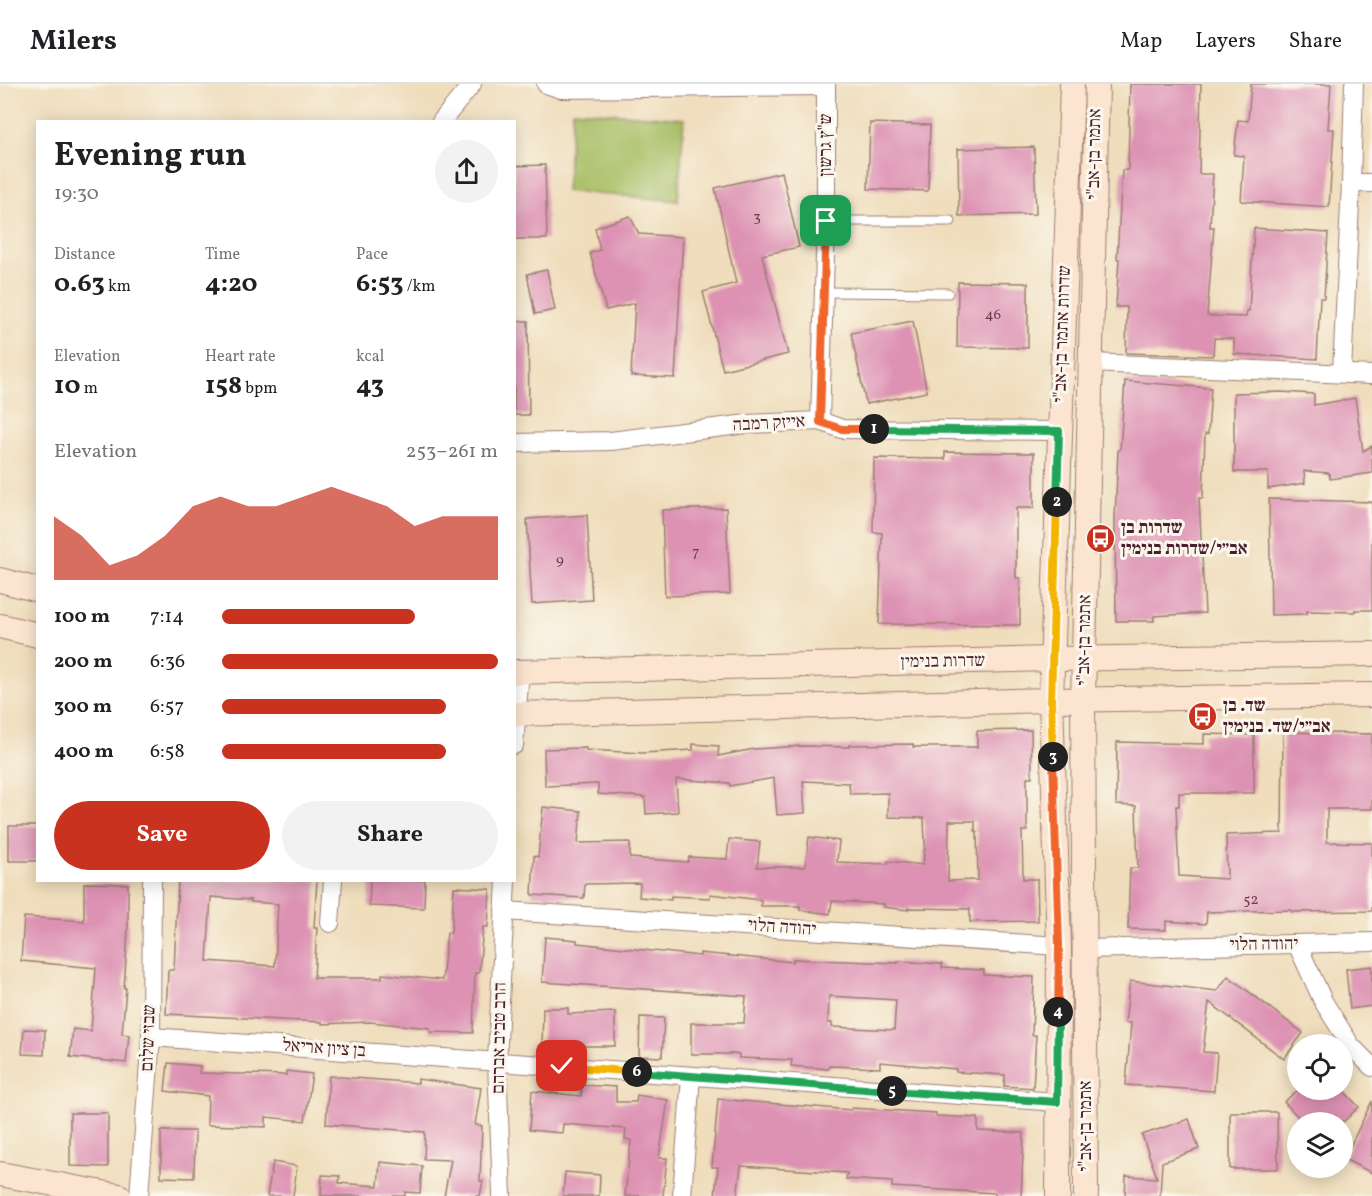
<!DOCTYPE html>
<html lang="en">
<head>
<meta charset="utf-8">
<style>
  body { margin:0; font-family:Vollkorn,"Frank Ruhl Libre",serif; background:#f2f2f2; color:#202124; height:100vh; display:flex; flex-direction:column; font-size:22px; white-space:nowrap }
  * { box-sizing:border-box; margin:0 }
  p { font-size:20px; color:#757577 }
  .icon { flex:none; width:33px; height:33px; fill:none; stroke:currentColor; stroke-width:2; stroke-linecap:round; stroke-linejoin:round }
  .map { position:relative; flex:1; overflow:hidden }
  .panel { position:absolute; left:36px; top:36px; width:480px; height:762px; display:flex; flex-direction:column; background:#fff; border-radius:0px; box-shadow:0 3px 15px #0003 }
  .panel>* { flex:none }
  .buttons { position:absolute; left:1287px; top:950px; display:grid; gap:12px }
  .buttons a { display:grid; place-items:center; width:66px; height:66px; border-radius:50%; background:#fff; box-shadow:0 3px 15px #0003; font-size:30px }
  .pin { position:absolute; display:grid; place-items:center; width:51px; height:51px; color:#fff; margin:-26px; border-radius:12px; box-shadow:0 3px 9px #0006 }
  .km { position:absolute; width:30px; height:30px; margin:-15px; border-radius:50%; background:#222; color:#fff; font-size:16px; line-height:30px; text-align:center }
  .round { display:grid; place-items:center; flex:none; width:63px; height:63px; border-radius:32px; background:#f2f2f2 }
  .head { display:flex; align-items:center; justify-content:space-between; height:102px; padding:0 18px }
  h1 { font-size:33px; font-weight:700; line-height:45px }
  .stats { display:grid; grid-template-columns:repeat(3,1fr); gap:9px; height:102px; padding:6px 18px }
  .stats div { display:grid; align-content:center }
  .stats b { font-size:26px; font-weight:700 }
  .stats small { font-size:16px; font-weight:400 }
  .stats p { font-size:16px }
  .chart { height:168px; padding:12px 18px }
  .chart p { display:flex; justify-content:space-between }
  .chart svg { width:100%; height:108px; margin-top:6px; fill:#c8321e; opacity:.7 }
  .primary-button { display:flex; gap:12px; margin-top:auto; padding:12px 18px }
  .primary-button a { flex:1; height:69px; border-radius:36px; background:#c8321e; color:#fff; font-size:24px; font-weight:700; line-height:69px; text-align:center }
  .primary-button a+a { background:#f2f2f2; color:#202124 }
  ul { padding:0 18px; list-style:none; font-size:20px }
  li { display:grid; grid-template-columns:96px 72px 1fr; align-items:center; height:45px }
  li i { height:15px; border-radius:8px; background:#c8321e }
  header { display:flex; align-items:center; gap:36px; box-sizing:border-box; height:84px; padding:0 30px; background:#fff; border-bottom:2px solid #e0e0e0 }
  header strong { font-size:28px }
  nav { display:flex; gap:33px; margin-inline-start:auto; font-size:21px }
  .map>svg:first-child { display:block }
</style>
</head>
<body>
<header>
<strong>Milers</strong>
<nav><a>Map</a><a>Layers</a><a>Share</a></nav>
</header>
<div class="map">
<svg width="1372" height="1112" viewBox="0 0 1372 1112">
  <rect width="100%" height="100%" fill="#fbf7ec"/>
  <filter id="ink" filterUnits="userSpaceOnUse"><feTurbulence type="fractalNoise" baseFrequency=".0167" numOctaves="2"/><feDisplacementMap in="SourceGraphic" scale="12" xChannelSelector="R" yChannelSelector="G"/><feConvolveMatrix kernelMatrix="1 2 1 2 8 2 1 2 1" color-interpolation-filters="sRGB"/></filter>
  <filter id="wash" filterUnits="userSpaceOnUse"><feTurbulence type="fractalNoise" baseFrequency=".008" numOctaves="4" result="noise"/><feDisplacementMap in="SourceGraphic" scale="24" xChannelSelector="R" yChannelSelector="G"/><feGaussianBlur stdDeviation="1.35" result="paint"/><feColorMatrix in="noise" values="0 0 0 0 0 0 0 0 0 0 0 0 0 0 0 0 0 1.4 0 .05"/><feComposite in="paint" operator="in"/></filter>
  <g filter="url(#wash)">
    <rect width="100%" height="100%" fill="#efddbb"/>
    <path fill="#a6bd62" stroke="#786e46" stroke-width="1.5" d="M 573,26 L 684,35 L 678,117 L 566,107 Z"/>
    <g id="blocks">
      <g fill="#dd92b3" fill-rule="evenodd">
        <path d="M 1130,0 L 1201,0 L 1199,90 L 1213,90 L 1210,143 L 1214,143 L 1207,232 L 1246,233 L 1247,227 L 1249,227 L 1254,144 L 1328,149 L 1324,214 L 1320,214 L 1317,275 L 1234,270 L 1234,255 L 1214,254 L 1213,272 L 1126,269 L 1127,223 L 1116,223 L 1119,175 L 1117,175 L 1122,86 L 1128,86 Z"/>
        <path d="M 1251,0 L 1331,0 L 1328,45 L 1334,45 L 1329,123 L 1241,117 L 1244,72 L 1234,71 L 1238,36 L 1248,37 Z"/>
        <path d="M 870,39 L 930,41 L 928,107 L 868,105 Z"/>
        <path d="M 1034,63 L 1036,130 L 959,132 L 958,65 Z"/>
        <path d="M 545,81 L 547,155 L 514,155 L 514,82 Z"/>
        <path d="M 782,88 L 799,163 L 762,171 L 788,270 L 723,286 L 703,208 L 736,199 L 715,104 Z"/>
        <path d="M 630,132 L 639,150 L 683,153 L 675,294 L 631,292 L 635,219 L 606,226 L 590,169 L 600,166 L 595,144 Z"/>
        <path d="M 547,186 L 555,226 L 535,230 L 527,190 Z"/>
        <path d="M 958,198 L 1028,199 L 1028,264 L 957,263 Z"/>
        <path d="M 514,237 L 528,237 L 529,331 L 514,331 Z"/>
        <path d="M 913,237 L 927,308 L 866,320 L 851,249 Z"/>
        <path d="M 1125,297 L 1211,304 L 1208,350 L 1205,350 L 1203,414 L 1199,414 L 1205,529 L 1154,532 L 1154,537 L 1116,537 L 1115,435 L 1118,366 L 1120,366 Z"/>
        <path d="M 1281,308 L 1314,310 L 1314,321 L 1355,314 L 1363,367 L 1372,362 L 1372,389 L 1330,395 L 1329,389 L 1304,387 L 1305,399 L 1268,405 L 1268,388 L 1234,388 L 1234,309 Z"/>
        <path d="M 945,368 L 1034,369 L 1034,424 L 1016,424 L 1016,494 L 1020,494 L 1020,541 L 879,540 L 882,449 L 873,448 L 874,374 L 945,375 Z"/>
        <path d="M 1269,415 L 1372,418 L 1372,526 L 1355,526 L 1355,528 L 1307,527 L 1307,530 L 1271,531 Z"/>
        <path d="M 726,424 L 730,510 L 665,512 L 662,426 Z"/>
        <path d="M 587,431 L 592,516 L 532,520 L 527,435 Z"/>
        <path d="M 1031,646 L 1032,693 L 1027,693 L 1027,747 L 1022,747 L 1023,795 L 1037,795 L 1038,837 L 970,838 L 970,825 L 908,824 L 908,826 L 883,823 L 884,820 L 832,817 L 830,830 L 800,826 L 800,822 L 761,822 L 761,816 L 710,810 L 710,814 L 671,812 L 671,816 L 639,813 L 640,799 L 585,800 L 584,814 L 532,811 L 534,772 L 538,773 L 543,723 L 581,727 L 578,759 L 630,758 L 630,774 L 688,778 L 689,773 L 727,775 L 729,755 L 760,758 L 757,783 L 805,783 L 809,753 L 839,757 L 837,778 L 888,780 L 888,777 L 923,781 L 925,761 L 924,734 L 888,733 L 888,709 L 850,710 L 849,699 L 803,697 L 805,729 L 777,731 L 774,694 L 730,702 L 729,699 L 676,695 L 678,728 L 646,730 L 645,713 L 598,710 L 598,700 L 545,702 L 544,665 L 586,664 L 586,666 L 643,669 L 693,666 L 693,660 L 719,662 L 718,672 L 754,665 L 802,662 L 849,663 L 849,661 L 913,660 L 913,663 L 977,663 L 977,647 ZM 949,737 L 975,737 L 975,747 L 977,747 L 978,796 L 948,797 Z"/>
        <path d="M 1283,648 L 1372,650 L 1372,725 L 1327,725 L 1327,758 L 1372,759 L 1372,827 L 1292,828 L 1292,826 L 1207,828 L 1206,840 L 1166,837 L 1166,846 L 1128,845 L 1130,784 L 1138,784 L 1136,722 L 1116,721 L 1117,658 L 1204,660 L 1204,650 L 1254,651 L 1254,709 L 1179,709 L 1179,722 L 1176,722 L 1179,792 L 1227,795 L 1226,751 L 1282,749 Z"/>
        <rect x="9" y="742" width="29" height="35"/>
        <path d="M 178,796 L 317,796 L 314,844 L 317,844 L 314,894 L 382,894 L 382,890 L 442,896 L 447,849 L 451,849 L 454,803 L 490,805 L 488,843 L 483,843 L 479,889 L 475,889 L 473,949 L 430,948 L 430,944 L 370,938 L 322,940 L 322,938 L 166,930 L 168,886 L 174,886 ZM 211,813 L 251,816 L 251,818 L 278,820 L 275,882 L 207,877 Z"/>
        <path d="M 370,796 L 425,796 L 424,824 L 369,822 Z"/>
        <path d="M 84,799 L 128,800 L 128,845 L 124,904 L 126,904 L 122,950 L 129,951 L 126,979 L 70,973 L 73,945 L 91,947 L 96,884 L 21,877 L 24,833 L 84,837 Z"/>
        <path d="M 545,853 L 577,856 L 577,859 L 700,872 L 700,869 L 793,878 L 793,875 L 898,879 L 898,877 L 942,880 L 942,884 L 984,886 L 984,891 L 1034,893 L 1032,951 L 1036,951 L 1033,1004 L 1004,1002 L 1005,991 L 956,988 L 956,985 L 880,978 L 880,984 L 829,982 L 828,985 L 791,982 L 792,976 L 739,974 L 739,970 L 691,970 L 691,939 L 744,939 L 746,912 L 542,898 ZM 829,912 L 896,916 L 894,946 L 832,943 L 832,939 L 828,939 Z"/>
        <path d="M 1372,882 L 1372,922 L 1350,925 L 1346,885 Z"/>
        <path d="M 1228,892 L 1303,949 L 1284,975 L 1209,918 L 1203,968 L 1217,969 L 1214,1007 L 1126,1001 L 1131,939 L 1125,939 L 1130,897 L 1217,907 Z"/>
        <path d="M 543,924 L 568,924 L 568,930 L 615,928 L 615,962 L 542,962 Z"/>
        <path d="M 640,933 L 664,934 L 662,973 L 639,972 Z"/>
        <path d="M 24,945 L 45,946 L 44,971 L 22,970 Z"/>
        <path d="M 168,979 L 200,982 L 199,989 L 286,991 L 286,987 L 312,990 L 305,1037 L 266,1033 L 266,1043 L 207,1041 L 208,1012 L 165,1007 Z"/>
        <path d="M 329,992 L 418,999 L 418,995 L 481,1004 L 475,1041 L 482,1042 L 480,1097 L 483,1097 L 480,1112 L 444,1112 L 451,1076 L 424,1075 L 425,1048 L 326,1040 Z"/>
        <path d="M 582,1001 L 616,1003 L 616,1018 L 636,1018 L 637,1011 L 668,1016 L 659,1074 L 667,1074 L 663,1112 L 625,1112 L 631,1056 L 625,1055 L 626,1045 L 563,1040 L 562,1049 L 529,1046 L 532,1007 L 581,1012 Z"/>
        <path d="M 1299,1005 L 1342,1005 L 1359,1023 L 1343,1038 L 1303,1038 L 1284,1018 Z"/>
        <path d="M 718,1015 L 851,1026 L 852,1024 L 936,1029 L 936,1032 L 978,1034 L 978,1047 L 1024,1049 L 1021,1112 L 995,1112 L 995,1109 L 892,1103 L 892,1098 L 846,1095 L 847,1089 L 741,1082 L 737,1112 L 715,1112 L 718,1083 L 712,1083 Z"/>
        <path d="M 1372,1017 L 1372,1089 L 1344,1075 Z"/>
        <path d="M 1230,1028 L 1277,1028 L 1278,1085 L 1230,1085 Z"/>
        <path d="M 70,1029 L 108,1029 L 108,1083 L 70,1082 Z"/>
        <path d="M 1189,1035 L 1199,1065 L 1162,1078 L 1160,1112 L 1125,1112 L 1126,1092 L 1157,1094 L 1142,1051 Z"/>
        <path d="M 161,1047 L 195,1047 L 194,1094 L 161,1093 Z"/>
        <path d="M 273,1078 L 297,1082 L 293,1112 L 267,1112 Z"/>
        <path d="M 380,1078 L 422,1082 L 420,1109 L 405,1108 L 405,1112 L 321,1112 L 322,1091 L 340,1092 L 339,1099 L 378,1102 Z"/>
        <path d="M 565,1088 L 600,1091 L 599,1112 L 563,1112 Z"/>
      </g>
    </g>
  </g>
  <g filter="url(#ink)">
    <use href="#blocks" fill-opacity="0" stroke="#9c7e73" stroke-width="1.5"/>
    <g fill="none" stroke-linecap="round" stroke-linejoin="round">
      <defs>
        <g id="service">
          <path d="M 826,137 L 951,137"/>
          <path d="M 824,208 L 948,209"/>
        </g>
        <g id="minor">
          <path d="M 546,0 L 561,5 L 826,2"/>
          <path d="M 441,38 L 472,0"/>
          <path d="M 1351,99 L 1372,99"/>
          <path d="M 1091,279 L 1372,291"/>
          <path d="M 1342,288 L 1351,99 L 1354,0"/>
          <path d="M 820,337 L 826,137 L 826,0"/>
          <path d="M 514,359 L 611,357 L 747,340 L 820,337 L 842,345 L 1059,347"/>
          <path d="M 514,661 L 520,588"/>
          <path d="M 504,827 L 1059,862"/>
          <path d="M 330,839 L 333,796"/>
          <path d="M 1297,860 L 1323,917 L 1351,962 L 1372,983"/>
          <path d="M 1085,865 L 1372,858"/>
          <path d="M 151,953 L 1057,1018"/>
          <path d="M 139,1112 L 151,953 L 152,796"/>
          <path d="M 502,1112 L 497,977 L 506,796"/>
          <path d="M 682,1112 L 691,992"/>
        </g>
        <g id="secondary">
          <path d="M 0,496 L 38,506"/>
          <path d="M 0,542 L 38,551"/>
          <path d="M 514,588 L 1052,575 L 1372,570"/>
          <path d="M 514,630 L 1051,616 L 1372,611"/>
          <path d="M 0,1090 L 119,1112"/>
          <path d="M 1058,1112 L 1059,862 L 1051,616 L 1072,0"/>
          <path d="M 1086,1112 L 1083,616 L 1097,0"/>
        </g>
      </defs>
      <use href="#service" stroke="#9c7e73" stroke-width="11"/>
      <use href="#minor" stroke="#9c7e73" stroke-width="20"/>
      <use href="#secondary" stroke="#9c7e73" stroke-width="26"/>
      <use href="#service" stroke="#fff" stroke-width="9"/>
      <use href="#minor" stroke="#fff" stroke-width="18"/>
      <use href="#secondary" stroke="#fce5d0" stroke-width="24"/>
    </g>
  </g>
  <g fill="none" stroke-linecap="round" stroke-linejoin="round" filter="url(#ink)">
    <defs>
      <path id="split-1" d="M 826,137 L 820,338 L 842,345 L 874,345"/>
      <path id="split-2" d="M 874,345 L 1059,347 L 1057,418"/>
      <path id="split-3" d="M 1053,673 L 1051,616 L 1057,418"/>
      <path id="split-4" d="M 1053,673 L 1059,862 L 1058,928"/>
      <path id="split-5" d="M 892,1007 L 1057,1018 L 1058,928"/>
      <path id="split-6" d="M 637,988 L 892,1007"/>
      <path id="split-7" d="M 562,982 L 637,988"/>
    </defs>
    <use href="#split-1" stroke="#fff" stroke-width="12"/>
    <use href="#split-2" stroke="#fff" stroke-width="12"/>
    <use href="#split-3" stroke="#fff" stroke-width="12"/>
    <use href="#split-4" stroke="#fff" stroke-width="12"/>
    <use href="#split-5" stroke="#fff" stroke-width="12"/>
    <use href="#split-6" stroke="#fff" stroke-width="12"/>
    <use href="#split-7" stroke="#fff" stroke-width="12"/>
    <use href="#split-1" stroke="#f0652b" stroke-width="8"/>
    <use href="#split-2" stroke="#22a559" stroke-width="8"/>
    <use href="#split-3" stroke="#f5b400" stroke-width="8"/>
    <use href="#split-4" stroke="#f0652b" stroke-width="8"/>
    <use href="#split-5" stroke="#22a559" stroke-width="8"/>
    <use href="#split-6" stroke="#22a559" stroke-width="8"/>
    <use href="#split-7" stroke="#f5b400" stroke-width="8"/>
  </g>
  <defs>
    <symbol id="bus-disc" viewBox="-11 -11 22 22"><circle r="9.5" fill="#c8321e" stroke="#fbf7ec"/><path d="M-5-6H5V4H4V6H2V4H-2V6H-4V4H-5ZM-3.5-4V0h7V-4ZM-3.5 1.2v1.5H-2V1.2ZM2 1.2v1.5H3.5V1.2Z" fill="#fff"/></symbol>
  </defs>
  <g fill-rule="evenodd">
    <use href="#bus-disc" x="1084" y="438" width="33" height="33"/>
    <use href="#bus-disc" x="1186" y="616" width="33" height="33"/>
  </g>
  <g text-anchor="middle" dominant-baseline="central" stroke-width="6" stroke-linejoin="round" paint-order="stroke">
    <g font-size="15" fill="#6f3c4d">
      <text x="757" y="133">3</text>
      <text x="993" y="231">46</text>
      <text x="696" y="468">7</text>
      <text x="560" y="476">9</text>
      <text x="1251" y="816">52</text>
    </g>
    <g font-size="18" fill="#4a1f2b" stroke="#fbf7ec">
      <text transform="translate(826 61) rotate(-90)">ש"ץ גרשון</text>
      <text transform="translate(1095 70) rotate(-89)">אתמר בן-אב"י</text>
      <text transform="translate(1063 250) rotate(-88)">שדרות אתמר בן-אב"י</text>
      <text transform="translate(769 340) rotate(-3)">אייזק רמבה</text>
      <text transform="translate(1085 556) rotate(-89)">אתמר בן-אב"י</text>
      <text transform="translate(943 578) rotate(-1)">שדרות בנימין</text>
      <text transform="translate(782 844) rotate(4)">יהודה הלוי</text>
      <text transform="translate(1264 861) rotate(-1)">יהודה הלוי</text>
      <text transform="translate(149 954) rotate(-88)">שבזי שלום</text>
      <text transform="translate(500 954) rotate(-89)">הרב טביב אברהם</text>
      <text transform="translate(324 965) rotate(4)">בן ציון אריאל</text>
      <text transform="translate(1086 1042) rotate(-90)">אתמר בן-אב"י</text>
    </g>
    <g font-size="18" font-weight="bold" fill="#4a1f2b" stroke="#fbf7ec" text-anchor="start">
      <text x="1121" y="444">שדרות בן<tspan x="1121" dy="21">אב״י/שדרות בנימין</tspan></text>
      <text x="1223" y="622">שד. בן<tspan x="1223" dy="21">אב״י/שד. בנימין</tspan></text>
    </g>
  </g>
</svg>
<div class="buttons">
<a><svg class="icon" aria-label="locate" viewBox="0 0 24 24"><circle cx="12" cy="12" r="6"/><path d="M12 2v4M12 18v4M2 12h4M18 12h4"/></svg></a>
<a><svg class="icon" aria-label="layers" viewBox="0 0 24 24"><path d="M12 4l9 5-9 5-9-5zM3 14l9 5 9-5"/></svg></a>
</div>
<div class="pin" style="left:826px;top:137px;background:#1e9e55"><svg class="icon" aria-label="arrive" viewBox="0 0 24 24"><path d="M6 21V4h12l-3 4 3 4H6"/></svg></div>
<div class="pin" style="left:562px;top:982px;background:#d93025"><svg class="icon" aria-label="check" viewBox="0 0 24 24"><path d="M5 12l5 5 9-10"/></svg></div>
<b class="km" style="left:874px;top:345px">1</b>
<b class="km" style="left:1057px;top:418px">2</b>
<b class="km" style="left:1053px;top:673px">3</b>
<b class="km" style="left:1058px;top:928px">4</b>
<b class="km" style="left:892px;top:1007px">5</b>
<b class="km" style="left:637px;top:988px">6</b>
<section class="panel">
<div class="head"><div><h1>Evening run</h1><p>19:30</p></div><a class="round"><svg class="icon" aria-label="share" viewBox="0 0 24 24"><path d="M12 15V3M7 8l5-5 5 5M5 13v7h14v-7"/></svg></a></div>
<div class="stats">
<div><p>Distance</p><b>0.63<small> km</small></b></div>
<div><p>Time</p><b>4:20</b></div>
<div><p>Pace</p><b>6:53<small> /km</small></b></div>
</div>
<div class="stats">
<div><p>Elevation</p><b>10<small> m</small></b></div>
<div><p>Heart rate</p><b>158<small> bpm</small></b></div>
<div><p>kcal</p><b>43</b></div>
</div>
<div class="chart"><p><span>Elevation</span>253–261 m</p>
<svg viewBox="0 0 160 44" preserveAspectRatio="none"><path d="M0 44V18L10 26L20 38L30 34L40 26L50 14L60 10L70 14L80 14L90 10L100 6L110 10L120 14L130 22L140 18L150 18L160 18V44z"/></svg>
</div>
<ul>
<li><b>100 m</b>7:14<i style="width:70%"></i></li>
<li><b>200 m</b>6:36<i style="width:100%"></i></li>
<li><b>300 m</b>6:57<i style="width:81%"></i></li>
<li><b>400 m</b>6:58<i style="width:81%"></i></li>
</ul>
<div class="primary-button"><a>Save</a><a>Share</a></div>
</section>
</div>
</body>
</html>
